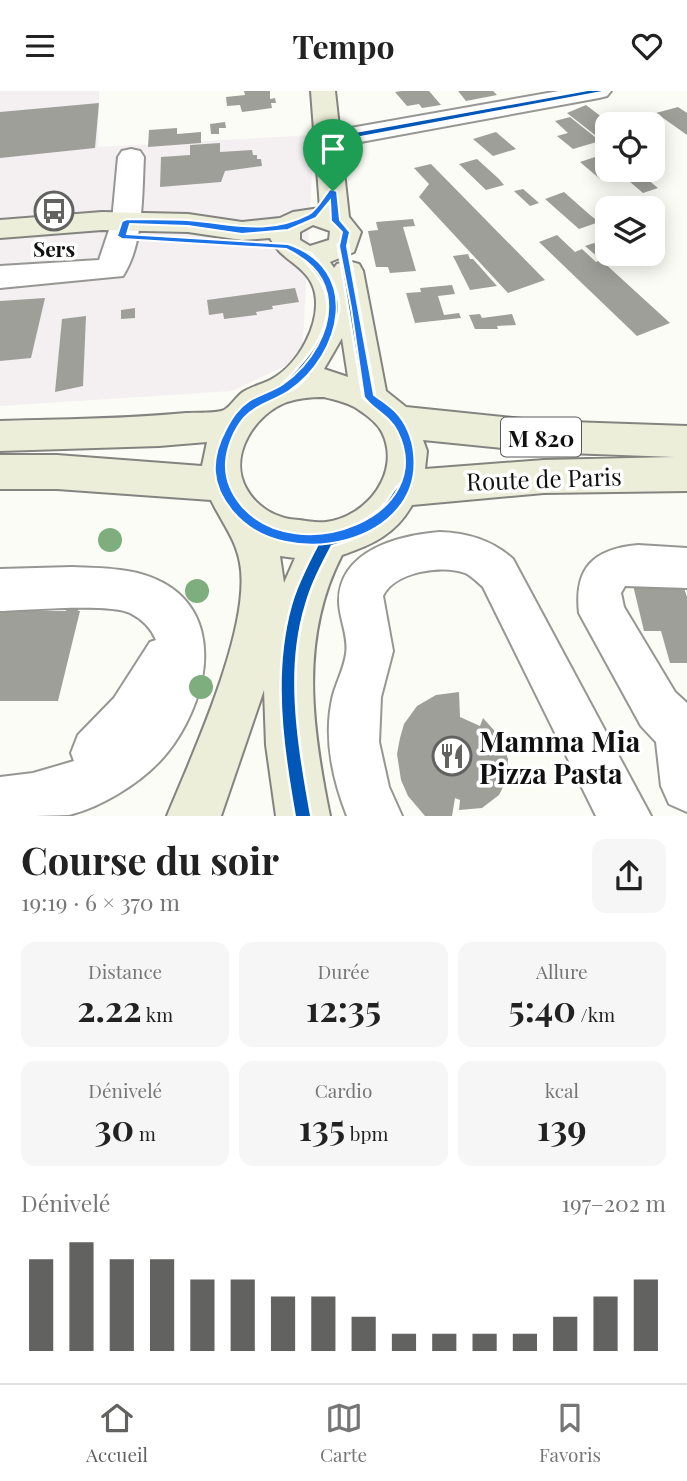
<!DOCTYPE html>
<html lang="fr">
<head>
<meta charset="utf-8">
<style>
  body { margin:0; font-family:"Playfair Display",serif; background:#f6f6f6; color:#222; height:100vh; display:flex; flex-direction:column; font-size:26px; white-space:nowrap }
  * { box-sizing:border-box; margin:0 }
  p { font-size:23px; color:#767676 }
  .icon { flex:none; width:38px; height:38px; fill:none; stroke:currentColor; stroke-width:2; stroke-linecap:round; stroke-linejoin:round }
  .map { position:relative; height:725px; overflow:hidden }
  .side { display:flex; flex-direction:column; background:#fff; flex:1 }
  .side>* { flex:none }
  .fabs { position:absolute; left:595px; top:21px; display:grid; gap:14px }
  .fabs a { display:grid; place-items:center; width:70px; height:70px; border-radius:14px; background:#fff; box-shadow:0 4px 18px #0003; font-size:35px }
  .pin { position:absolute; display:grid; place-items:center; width:60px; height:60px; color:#fff; margin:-72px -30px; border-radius:50% 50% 50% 0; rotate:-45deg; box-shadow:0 0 7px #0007 }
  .pin .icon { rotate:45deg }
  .round { display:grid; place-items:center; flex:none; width:74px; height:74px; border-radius:14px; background:#f6f6f6 }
  .head { display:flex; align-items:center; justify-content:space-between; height:119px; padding:0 21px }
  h1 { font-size:38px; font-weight:700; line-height:52px }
  .stats { display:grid; grid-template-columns:repeat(3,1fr); gap:10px; height:119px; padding:7px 21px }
  .stats div { display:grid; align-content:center; border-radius:14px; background:#f6f6f6; text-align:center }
  .stats b { font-size:35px; font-weight:700 }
  .stats small { font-size:19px; font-weight:400 }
  .stats p { font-size:19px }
  .chart { height:196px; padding:14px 21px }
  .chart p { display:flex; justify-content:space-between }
  .chart svg { width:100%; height:126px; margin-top:7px; stroke:#626360; stroke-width:6 }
  header { display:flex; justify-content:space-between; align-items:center; height:91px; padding:0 21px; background:#fff; font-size:32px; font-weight:700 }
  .dock { display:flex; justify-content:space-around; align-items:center; height:98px; border-top:2px solid #e0e0e0; background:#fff; font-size:19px; color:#767676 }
  .dock a { display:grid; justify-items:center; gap:4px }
  .dock .selected { color:#626360 }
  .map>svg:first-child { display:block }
</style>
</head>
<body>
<header><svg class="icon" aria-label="menu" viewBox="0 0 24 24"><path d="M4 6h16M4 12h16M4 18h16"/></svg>Tempo<svg class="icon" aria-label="heart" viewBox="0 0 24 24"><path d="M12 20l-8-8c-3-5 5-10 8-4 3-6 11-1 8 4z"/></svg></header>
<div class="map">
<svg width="687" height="725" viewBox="0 0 687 725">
  <rect width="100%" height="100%" fill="#fbfcf5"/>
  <path fill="#f4eff1" d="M 0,0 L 99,0 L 98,56 L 314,44 L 302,267 L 232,300 L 0,315 Z"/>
  <g fill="#9f9f9a">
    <path d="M 244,0 L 270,0 L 270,8 L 275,7 L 276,12 L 271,12 L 272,17 L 242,21 L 240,14 L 227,15 L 226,6 L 245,4 Z"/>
    <path d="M 402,0 L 429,0 L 441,14 L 422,17 L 419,13 L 407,15 L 395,1 Z"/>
    <path d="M 458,0 L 493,0 L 497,4 L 466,10 Z"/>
    <path d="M 99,12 L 95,57 L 0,67 L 0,21 Z"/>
    <path d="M 586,14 L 611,33 L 607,33 L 607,46 L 600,48 L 567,22 Z"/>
    <path d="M 678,16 L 687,22 L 687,44 L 656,22 Z"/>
    <path d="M 570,26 L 600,50 L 573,58 L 557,45 L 568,42 L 555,30 Z"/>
    <path d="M 225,31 L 226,37 L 219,37 L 219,43 L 211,43 L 210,33 Z"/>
    <path d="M 177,37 L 177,43 L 201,41 L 201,52 L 148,56 L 149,39 Z"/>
    <path d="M 496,41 L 516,58 L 493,65 L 473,48 Z"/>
    <path d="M 220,52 L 220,61 L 252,59 L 253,64 L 257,64 L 257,68 L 261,68 L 262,75 L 225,80 L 221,91 L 160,96 L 161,66 L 190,64 L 190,54 Z"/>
    <path d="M 595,66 L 607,79 L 615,83 L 600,88 L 580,71 Z"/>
    <path d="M 477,68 L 499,88 L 504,94 L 486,99 L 459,73 Z"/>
    <path d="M 431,73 L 545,189 L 508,202 L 419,106 L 429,93 L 414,77 Z"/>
    <path d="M 637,80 L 658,97 L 643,102 L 629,90 L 635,88 L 629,83 Z"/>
    <path d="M 523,98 L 530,104 L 539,112 L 530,115 L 514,100 Z"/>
    <path d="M 564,101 L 590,124 L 599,131 L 579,138 L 545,108 Z"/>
    <path d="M 413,128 L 415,135 L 403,136 L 416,180 L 390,182 L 388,176 L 376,176 L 368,140 L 378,139 L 376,131 Z"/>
    <path d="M 557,144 L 575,161 L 582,158 L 596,171 L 601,169 L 670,232 L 637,245 L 539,151 Z"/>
    <path d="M 594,152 L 608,165 L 600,168 L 585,155 Z"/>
    <path d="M 468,163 L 470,168 L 473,168 L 497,195 L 470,199 L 453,165 Z"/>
    <path d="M 452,194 L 455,203 L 438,205 L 444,224 L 459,222 L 461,227 L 415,232 L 406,202 L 421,201 L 420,197 Z"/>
    <path d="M 295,197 L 299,211 L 272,215 L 273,218 L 256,221 L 257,224 L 224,228 L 223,222 L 209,224 L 207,209 Z"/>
    <path d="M 45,207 L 31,267 L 0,270 L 0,210 Z"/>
    <path d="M 135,217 L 135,227 L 121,228 L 121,219 Z"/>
    <path d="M 480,223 L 482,227 L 512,223 L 516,234 L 497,235 L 498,238 L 475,238 L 469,224 Z"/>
    <path d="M 86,225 L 83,295 L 55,301 L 62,228 Z"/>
    <path d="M 632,490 L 682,491 L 687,506 L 687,572 L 670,572 L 661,540 L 644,540 Z"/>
    <path d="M 16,509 L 32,509 L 29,520 L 66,520 L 68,510 L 80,511 L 78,520 L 80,520 L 58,610 L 0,610 L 0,519 L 14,520 Z"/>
    <path d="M 459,601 L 460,626 L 480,635 L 483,627 L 500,646 L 508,668 L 506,690 L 499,704 L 482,717 L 459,719 L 460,709 L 455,707 L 452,725 L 425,725 L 408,705 L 401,689 L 397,663 L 400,647 L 404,633 L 417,615 L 436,604 Z"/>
  </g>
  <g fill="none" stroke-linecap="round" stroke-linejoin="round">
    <defs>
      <g id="minor">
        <path d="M 559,0 L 611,0 L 607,5 L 599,7 L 328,57 L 319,54 L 315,49 L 319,44 L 328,41 Z"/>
        <path d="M 131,58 L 140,60 L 144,66 C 142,104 144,152 123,185 L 0,197 L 0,175 L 99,169 L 112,130 L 118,66 L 122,60 Z"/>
        <path d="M 440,441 C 468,442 492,449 513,468 L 651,725 L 596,725 L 483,496 C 478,492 472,485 465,482 C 442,473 394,481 383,505 L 393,560 L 381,606 L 379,651 L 389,696 L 402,725 L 347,725 C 332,687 323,645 333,604 C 337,590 344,577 346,563 C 349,545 339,528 339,510 C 339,459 400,444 440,441 Z"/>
        <path d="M 638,454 L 687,457 L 687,497 L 625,495 L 621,502 L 624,516 L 675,601 L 687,612 L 687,721 L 669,713 L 661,695 L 656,651 L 641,635 L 579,522 C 574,477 593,458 638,454 Z"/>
        <path d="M 72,476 C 108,477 149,477 178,502 C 228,546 198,630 160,670 C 137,694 101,716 69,724 C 49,725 21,725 0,725 L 0,686 L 33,682 L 74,670 L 71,662 L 78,644 L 114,607 L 150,551 L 156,549 C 151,537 142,528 130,522 C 110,512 27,519 0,520 L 0,478 Z"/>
      </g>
      <path id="major" d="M 311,0 L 335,0 L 349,126 L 361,141 L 354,161 L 330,171 L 334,177 L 337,173 L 348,170 L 359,173 L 363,180 L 386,300 L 406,316 L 541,330 L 687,335 L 687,400 L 544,402 L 412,414 C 396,443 372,454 342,464 C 299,547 312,637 330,725 L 276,725 L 266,654 L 264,599 L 221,725 L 167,725 C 192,664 252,535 240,472 C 236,448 221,430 211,409 L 57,398 L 0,398 L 0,364 L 57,364 L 202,375 L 207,351 L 159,355 L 0,360 L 0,330 C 62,328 125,328 186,322 C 197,321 215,323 224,319 C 230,316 236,306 243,301 C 253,295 263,293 272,288 C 299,273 321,232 315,202 C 309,174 281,171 270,147 L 242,149 L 188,141 L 102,139 L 0,147 L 0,129 L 102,121 L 188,123 L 242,131 L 280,127 L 293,121 L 320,117 ZM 313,134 L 330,140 L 329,149 L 310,155 L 300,149 L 300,141 ZM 342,247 L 348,286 L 324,278 ZM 324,306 C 335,309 350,312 359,319 C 367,324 378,333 382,341 C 402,381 367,426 326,431 C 317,432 308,430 299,429 C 277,428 257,417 246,397 C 228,364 255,323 287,311 C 299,307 312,306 324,306 ZM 423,349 L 541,361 L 674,366 L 544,369 L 425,378 L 427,360 ZM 280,465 L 295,467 L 284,492 Z"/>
    </defs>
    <use href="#minor" stroke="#969693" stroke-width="4"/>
    <use href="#major" stroke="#838480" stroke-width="4"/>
    <use href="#minor" fill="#fefffe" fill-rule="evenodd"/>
    <use href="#major" fill="#edeed9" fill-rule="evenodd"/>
    <defs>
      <g id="cycleway">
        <path d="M 588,0 L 602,0 L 328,51 L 325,49 L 328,47 Z"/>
        <path d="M 343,151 L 347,154 L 374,306 L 369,310 L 364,306 L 339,154 Z"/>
        <path d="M 307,162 L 310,163 C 324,178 337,194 338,216 C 338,237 304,302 283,300 L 281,297 L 283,294 C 307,270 340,235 325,197 C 320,184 311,176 303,165 Z"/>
        <path d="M 402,393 L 406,395 L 407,398 C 391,430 364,445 331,454 C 321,473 311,492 305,513 C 284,581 298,657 310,725 L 296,725 C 284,656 273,584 292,515 C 299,491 311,469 323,446 C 345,439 367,433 384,415 C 391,408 394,398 402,393 Z"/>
      </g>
    </defs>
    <use href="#cycleway" stroke="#fff" stroke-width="5"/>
    <use href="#cycleway" fill="#0057b8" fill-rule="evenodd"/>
  </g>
  <g fill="#7fae7e">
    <circle cx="110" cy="449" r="12"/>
    <circle cx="197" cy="500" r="12"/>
    <circle cx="201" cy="596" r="12"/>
  </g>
  <path fill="#1a73e8" stroke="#fff" stroke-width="2" fill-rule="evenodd" d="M 330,98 L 337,100 L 340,129 L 350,141 L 347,155 L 374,304 C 381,309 389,314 395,320 C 406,331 413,348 414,363 C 424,453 285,483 233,421 C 210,394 210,368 226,338 C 232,327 238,317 249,310 C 260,303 273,300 283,293 C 310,274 334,238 327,203 C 322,180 306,168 286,158 L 122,148 L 117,145 L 122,130 L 127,128 C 146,128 167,128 187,129 C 231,132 267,145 309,123 C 317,119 324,105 330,98 ZM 330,110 L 331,130 L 342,141 L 339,155 L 351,217 L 364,306 C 373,319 389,324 397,340 C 440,425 297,479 242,415 C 231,402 225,388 226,371 C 227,356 234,339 244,327 C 257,313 274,310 289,300 C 343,263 362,178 288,153 L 127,143 L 130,133 L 188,135 L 242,143 L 288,139 L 316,127 Z"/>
  <defs>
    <symbol id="bus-ring" viewBox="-11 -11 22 22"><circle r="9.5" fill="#fff" stroke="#626360" stroke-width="1.5"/><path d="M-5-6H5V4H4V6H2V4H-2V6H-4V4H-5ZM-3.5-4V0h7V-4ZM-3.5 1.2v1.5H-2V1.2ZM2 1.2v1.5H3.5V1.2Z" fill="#626360"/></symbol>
    <symbol id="restaurant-ring" viewBox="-11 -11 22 22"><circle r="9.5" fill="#fff" stroke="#626360" stroke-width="1.5"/><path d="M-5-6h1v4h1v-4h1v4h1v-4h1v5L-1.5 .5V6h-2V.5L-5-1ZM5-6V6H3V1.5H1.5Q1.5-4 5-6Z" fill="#626360"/></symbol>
  </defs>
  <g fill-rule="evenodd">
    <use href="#bus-ring" x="32" y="98" width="44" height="44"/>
    <use href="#restaurant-ring" x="430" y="643" width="44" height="44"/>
  </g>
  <g text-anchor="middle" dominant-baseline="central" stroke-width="7" stroke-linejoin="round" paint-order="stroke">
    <g font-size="21" font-weight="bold" fill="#101010" stroke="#fff">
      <text x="54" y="157">Sers</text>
    </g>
    <rect fill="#fff" stroke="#585858" stroke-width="2" x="501" y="326.5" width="80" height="39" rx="5"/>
    <g font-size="23" font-weight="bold" fill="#101010">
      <text x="541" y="346">M 820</text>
    </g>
    <g font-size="24" fill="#101010" stroke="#fff">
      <text transform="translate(544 387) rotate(-2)">Route de Paris</text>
    </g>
    <g font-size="28" font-weight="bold" fill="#101010" stroke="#fff" text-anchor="start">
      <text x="479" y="649">Mamma Mia<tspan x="479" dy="32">Pizza Pasta</tspan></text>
    </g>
  </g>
</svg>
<div class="fabs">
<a><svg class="icon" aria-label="locate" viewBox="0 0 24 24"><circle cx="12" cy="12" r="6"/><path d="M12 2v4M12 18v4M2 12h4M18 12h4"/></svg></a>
<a><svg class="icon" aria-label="layers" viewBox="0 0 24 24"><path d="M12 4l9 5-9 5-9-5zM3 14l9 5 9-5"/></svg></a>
</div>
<div class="pin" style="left:333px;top:100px;background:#1e9e55"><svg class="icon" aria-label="arrive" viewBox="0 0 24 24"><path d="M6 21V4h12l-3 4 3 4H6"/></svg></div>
</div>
<section class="side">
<div class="head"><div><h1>Course du soir</h1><p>19:19 · 6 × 370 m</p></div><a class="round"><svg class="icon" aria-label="share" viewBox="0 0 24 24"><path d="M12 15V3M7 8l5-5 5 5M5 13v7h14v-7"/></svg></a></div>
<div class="stats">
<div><p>Distance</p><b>2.22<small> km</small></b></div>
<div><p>Durée</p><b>12:35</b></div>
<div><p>Allure</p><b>5:40<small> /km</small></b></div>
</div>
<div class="stats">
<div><p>Dénivelé</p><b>30<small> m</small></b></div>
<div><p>Cardio</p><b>135<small> bpm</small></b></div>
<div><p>kcal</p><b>139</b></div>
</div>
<div class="chart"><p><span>Dénivelé</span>197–202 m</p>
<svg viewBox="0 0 160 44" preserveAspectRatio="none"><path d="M5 44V12M15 44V6M25 44V12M35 44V12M45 44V19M55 44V19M65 44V25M75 44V25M85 44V32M95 44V38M105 44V38M115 44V38M125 44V38M135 44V32M145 44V25M155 44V19"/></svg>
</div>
</section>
<nav class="dock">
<a class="selected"><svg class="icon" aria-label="home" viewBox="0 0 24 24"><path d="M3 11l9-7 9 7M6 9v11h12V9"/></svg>Accueil</a>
<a><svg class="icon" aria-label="map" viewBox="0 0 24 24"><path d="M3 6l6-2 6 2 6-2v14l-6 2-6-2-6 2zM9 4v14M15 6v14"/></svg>Carte</a>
<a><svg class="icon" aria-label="saved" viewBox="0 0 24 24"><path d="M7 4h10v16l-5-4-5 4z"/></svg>Favoris</a>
</nav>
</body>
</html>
